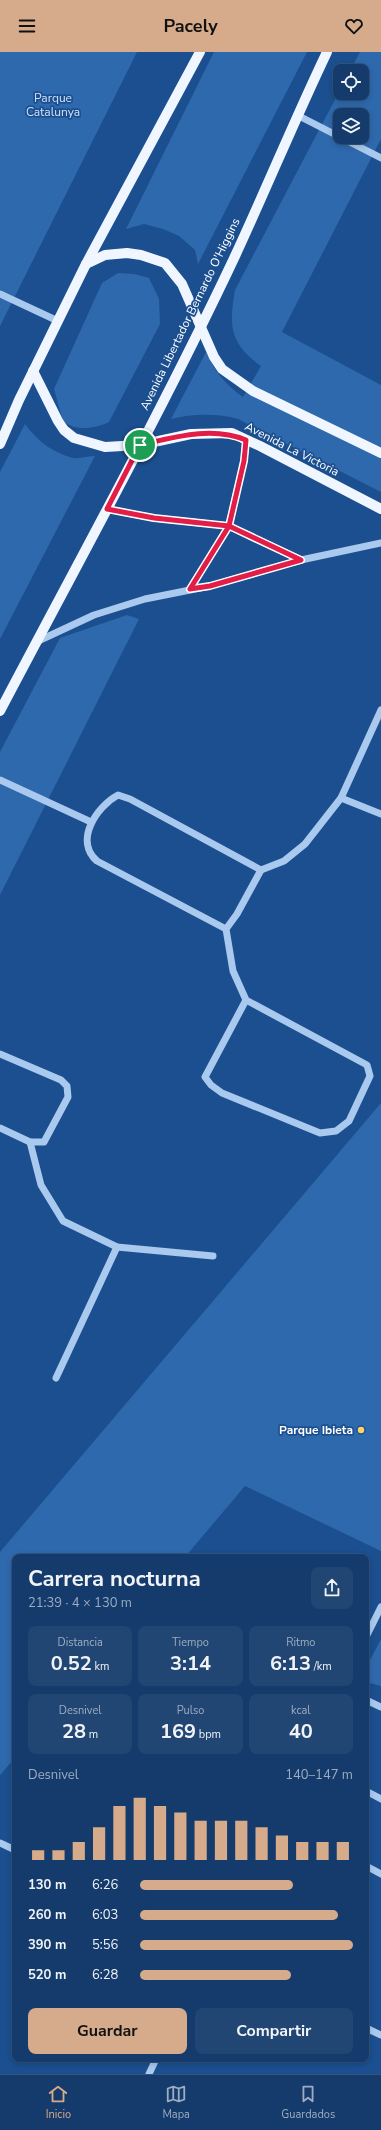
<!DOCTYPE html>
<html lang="es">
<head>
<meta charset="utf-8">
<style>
  body { margin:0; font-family:"Nunito Sans",sans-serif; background:#214673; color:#f1f3f6; height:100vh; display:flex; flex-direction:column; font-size:15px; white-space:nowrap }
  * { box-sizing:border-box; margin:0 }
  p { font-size:13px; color:#9dadc1 }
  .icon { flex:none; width:22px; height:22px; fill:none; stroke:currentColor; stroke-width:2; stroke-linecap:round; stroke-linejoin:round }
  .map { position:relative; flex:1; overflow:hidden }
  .sheet { position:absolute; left:12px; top:1502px; width:357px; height:508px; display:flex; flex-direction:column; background:#143b6b; border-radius:8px; box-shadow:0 2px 6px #0003,0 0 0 1px #33557e }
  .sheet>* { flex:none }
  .controls { position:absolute; left:333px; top:12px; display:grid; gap:8px }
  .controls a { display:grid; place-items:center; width:36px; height:36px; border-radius:8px; background:#143b6b; box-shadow:0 2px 6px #0003,0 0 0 1px #33557e; font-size:20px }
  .pin { position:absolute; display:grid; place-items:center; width:34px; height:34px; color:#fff; margin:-17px; border:2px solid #fff; border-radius:50%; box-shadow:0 1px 4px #0007 }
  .round { display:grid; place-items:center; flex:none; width:42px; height:42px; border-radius:8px; background:#214673 }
  .head { display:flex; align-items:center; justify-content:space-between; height:68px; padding:0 16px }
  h1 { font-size:22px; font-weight:700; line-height:30px }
  .stats { display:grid; grid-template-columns:repeat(3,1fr); gap:6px; height:68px; padding:4px 16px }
  .stats div { display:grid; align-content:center; border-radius:8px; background:#214673; text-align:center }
  .stats b { font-size:20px; font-weight:700 }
  .stats small { font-size:11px; font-weight:400 }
  .stats p { font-size:11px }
  .chart { height:112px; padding:8px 16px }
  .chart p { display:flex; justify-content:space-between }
  .chart svg { width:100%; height:72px; margin-top:4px; stroke:#d6ab8b; stroke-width:6 }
  .button { display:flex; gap:8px; margin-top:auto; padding:8px 16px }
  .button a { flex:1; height:46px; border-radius:8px; background:#d6ab8b; color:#111; font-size:16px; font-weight:700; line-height:46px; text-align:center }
  .button a+a { background:#214673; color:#f1f3f6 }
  ul { padding:0 16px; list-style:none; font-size:13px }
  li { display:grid; grid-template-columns:64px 48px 1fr; align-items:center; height:30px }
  li i { height:10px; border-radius:5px; background:#d6ab8b }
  header { display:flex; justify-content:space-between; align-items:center; height:52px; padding:0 16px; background:#d6ab8b; color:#111; font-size:18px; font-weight:700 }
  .tab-bar { display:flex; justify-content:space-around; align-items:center; height:56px; border-top:1px solid #33557e; background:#143b6b; font-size:11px; color:#9dadc1 }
  .tab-bar a { display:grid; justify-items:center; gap:2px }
  .tab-bar .current { color:#d6ab8b }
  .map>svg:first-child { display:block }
</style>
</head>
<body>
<header><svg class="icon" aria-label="menu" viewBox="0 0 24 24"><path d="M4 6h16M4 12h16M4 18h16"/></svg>Pacely<svg class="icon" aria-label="heart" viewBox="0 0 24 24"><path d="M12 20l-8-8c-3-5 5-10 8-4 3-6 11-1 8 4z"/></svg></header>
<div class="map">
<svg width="381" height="2022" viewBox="0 0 381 2022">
  <rect width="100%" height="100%" fill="#1b4f8f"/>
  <g fill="#2e69ad" fill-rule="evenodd">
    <path d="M 0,0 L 137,0 L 0,274 Z"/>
    <path d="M 214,0 L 307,0 L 198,212 L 195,198 L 179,184 L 163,177 L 144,172 L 126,177 Z"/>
    <path d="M 360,0 L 381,0 L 381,87 L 282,280 L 381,333 L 381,440 L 238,367 C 218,361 191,362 171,367 L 206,300 C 214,319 226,333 243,345 L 261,314 C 229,291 229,273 235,238 L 340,38 L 340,41 L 362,41 L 362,19 L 350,19 ZM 340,63 L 362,63 L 362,85 L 340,85 Z"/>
    <path d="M 118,221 L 134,222 L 149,226 L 159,247 L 160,272 L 109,370 C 98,376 71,381 63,367 C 59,358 57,346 54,337 L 102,231 Z"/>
    <path d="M 25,372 C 36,388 53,401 73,406 C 79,407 88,404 95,404 L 0,587 L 0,420 Z"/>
    <path d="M 127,563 L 139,567 L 0,843 L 0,700 L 60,586 Z"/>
    <path d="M 381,1051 L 381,1499 L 245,1434 L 185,1505 L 15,1505 L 15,1706 L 0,1723 L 0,1500 Z"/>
    <path d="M 381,1587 L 381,1634 L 366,1630 L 366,1616 Z"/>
  </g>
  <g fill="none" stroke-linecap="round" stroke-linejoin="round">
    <g stroke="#a9c9ee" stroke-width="7">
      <path d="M 297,63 L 340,85"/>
      <path d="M 340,85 L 381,106"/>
      <path d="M 0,242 L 58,269"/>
      <path d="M 246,387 L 244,409 L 229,474 L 301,508 L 381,491"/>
      <path d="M 107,457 L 154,466 L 229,474 L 190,537"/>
      <path d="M 36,590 L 94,563 L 145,547 L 210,534 L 301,508"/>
      <path d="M 0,728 L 91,770"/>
      <path d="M 118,743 L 130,747 L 261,818 L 237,862 L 226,877 L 97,809 C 74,789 96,755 118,743 Z"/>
      <path d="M 341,746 L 381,658"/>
      <path d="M 261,818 L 284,809 L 305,792 L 341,746 L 381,762"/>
      <path d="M 226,877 L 233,919 L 246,948 L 367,1013 L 370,1024 L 349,1069 L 336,1079 L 320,1081 L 222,1041 L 211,1033 L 205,1025 L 246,948"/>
      <path d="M 0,1002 L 61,1028 L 67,1034 L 68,1045 L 44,1090 L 30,1090 L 0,1076"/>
      <path d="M 30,1090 L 41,1133 L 63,1169 L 117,1195 L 213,1204"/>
      <path d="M 56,1326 L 117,1195"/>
      <path d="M 366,1585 L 381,1555"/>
      <path d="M 366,1648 L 381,1655"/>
      <path d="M 366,1739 L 381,1747"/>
      <path d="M 0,1791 L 15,1798"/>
      <path d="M 366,1814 L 381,1822"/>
      <path d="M 366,1976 L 381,1983"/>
      <path d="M 149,2022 L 156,2007"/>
    </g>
    <g stroke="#f0f6ff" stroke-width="10">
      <path d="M 86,212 L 105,203 L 127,201 L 141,203 L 165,211 L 182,232 L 214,305 L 222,317 L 253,339 L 381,401"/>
      <path d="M 33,319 L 58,369 L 64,378 L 74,386 L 105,395 L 140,393 L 191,382 L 232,381 L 260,394 L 381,457"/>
      <path d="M 0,392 L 19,348 L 86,212 L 200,0"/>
      <path d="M 0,659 C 80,507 163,357 236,202 C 267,135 295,67 327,0"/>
    </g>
  </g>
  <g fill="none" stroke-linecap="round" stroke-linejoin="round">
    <defs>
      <path id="route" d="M 140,393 L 107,457 L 154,466 L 229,474 L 190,537 L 210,534 L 301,508 L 229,474 L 244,409 L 246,388 C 212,374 175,385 140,393"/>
    </defs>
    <use href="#route" stroke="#fff" stroke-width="8"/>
    <use href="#route" stroke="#e11d48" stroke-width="5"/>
  </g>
  <circle fill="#ffd166" stroke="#1b4f8f" stroke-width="1.5" cx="361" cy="1378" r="4"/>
  <g text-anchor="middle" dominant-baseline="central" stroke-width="3.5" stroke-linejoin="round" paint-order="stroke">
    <g font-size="12" fill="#cfe3fa" stroke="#1b4f8f">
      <text x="53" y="46">Parque<tspan x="53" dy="14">Catalunya</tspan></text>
    </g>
    <g font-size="12" fill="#fff" stroke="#1b4f8f">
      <text transform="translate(190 262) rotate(-64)">Avenida Libertador Bernardo O'Higgins</text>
      <text transform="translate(292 397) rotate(27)">Avenida La Victoria</text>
    </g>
    <g font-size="12" font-weight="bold" fill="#fff" stroke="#1b4f8f" text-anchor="end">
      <text x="353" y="1378">Parque Ibieta</text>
    </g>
  </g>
</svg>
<div class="controls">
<a><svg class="icon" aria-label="locate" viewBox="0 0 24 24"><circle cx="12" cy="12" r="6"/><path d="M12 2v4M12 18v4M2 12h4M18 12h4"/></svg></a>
<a><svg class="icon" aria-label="layers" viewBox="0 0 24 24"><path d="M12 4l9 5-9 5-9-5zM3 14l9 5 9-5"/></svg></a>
</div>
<div class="pin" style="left:140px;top:393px;background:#1e9e55"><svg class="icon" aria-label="arrive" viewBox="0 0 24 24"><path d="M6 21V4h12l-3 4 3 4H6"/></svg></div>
<section class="sheet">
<div class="head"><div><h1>Carrera nocturna</h1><p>21:39 · 4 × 130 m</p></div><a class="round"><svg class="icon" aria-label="share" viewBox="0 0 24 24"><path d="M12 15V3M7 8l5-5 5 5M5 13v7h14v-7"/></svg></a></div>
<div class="stats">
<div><p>Distancia</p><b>0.52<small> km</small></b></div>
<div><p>Tiempo</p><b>3:14</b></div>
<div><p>Ritmo</p><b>6:13<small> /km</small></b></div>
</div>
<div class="stats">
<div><p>Desnivel</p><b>28<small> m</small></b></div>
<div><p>Pulso</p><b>169<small> bpm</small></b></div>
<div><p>kcal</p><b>40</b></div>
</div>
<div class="chart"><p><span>Desnivel</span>140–147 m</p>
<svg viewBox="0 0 160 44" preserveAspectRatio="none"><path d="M5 44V38M15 44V38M25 44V33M35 44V24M45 44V11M55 44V6M65 44V11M75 44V15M85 44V20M95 44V20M105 44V20M115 44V24M125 44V29M135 44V33M145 44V33M155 44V33"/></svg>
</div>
<ul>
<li><b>130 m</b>6:26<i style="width:72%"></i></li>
<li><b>260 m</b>6:03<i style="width:93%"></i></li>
<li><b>390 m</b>5:56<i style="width:100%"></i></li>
<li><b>520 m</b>6:28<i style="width:71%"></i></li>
</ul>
<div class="button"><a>Guardar</a><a>Compartir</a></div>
</section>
</div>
<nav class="tab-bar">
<a class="current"><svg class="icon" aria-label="home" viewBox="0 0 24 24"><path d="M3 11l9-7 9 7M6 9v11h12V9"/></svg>Inicio</a>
<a><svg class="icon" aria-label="map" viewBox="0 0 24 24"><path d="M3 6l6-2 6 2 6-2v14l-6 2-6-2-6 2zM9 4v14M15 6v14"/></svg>Mapa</a>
<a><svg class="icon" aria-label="saved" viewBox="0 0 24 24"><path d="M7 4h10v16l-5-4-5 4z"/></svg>Guardados</a>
</nav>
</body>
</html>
